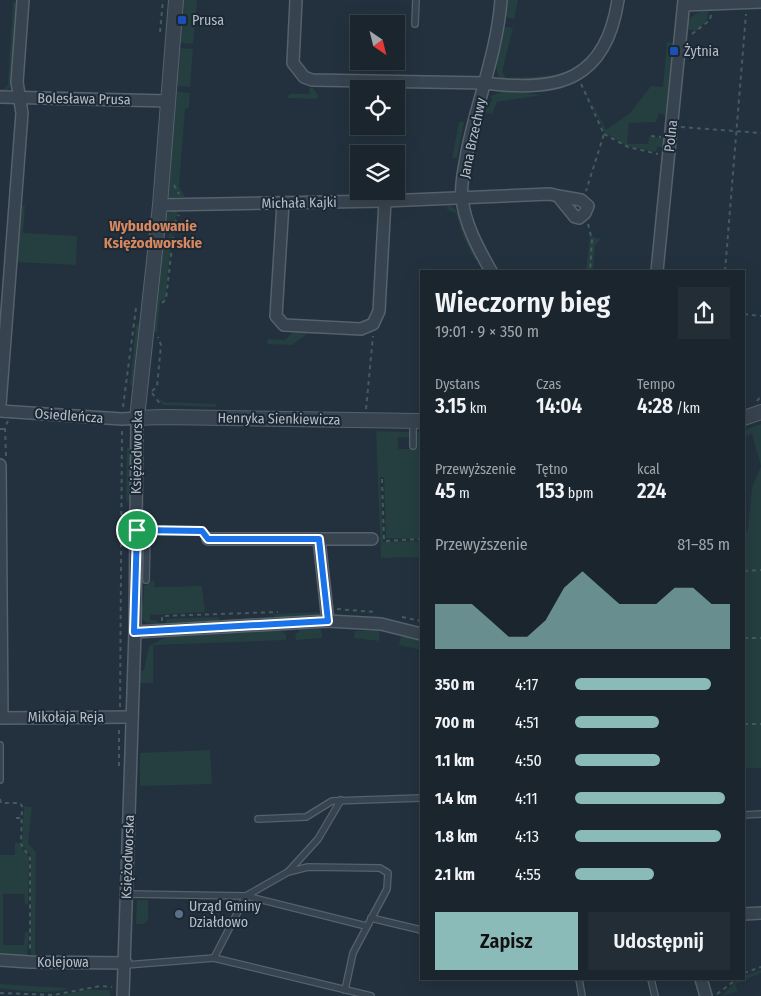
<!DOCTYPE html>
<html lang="pl">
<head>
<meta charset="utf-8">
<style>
  body { margin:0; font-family:"Fira Sans Condensed",sans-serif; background:#232d36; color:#f1f3f6; height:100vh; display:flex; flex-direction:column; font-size:19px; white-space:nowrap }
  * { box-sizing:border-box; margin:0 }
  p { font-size:16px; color:#9fa5aa }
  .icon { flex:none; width:28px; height:28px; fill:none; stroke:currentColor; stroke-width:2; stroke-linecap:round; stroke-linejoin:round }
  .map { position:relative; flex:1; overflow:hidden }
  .drawer { position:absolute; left:420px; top:270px; width:325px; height:710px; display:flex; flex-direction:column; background:#1a252e; border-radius:0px; box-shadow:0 5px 20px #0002,0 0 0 1px #38424a }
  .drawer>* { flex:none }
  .needle { width:32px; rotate:145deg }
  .tools { position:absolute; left:350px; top:15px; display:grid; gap:10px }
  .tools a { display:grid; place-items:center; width:55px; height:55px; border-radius:0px; background:#1a252e; box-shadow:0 5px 20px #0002,0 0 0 1px #38424a; font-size:25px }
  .pin { position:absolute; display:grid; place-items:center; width:42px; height:42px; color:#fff; margin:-21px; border:2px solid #fff; border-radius:50%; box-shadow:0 1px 5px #0007 }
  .round { display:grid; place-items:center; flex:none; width:52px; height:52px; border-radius:0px; background:#232d36 }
  .summary { display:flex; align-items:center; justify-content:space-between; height:85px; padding:0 15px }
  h1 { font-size:28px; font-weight:600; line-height:38px }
  .metrics { display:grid; grid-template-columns:repeat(3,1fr); gap:8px; height:85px; padding:5px 15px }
  .metrics div { display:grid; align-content:center }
  .metrics b { font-size:21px; font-weight:600 }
  .metrics small { font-size:14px; font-weight:400 }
  .metrics p { font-size:14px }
  .chart { height:140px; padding:10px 15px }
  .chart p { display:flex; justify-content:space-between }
  .chart svg { width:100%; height:90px; margin-top:5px; fill:#8bbbb9; opacity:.7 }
  .cta { display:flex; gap:10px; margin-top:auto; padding:10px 15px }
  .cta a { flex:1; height:58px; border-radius:0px; background:#8bbbb9; color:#111; font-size:20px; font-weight:600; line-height:58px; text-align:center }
  .cta a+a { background:#232d36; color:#f1f3f6 }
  ul { padding:0 15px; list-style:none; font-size:16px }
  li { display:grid; grid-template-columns:80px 60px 1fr; align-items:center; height:38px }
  li i { height:12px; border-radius:6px; background:#8bbbb9 }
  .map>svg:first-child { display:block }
</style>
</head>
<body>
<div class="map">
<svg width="761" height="996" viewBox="0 0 761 996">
  <rect width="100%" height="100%" fill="#23313e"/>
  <g fill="#253e3f">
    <path d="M 182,0 L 197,0 L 193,44 L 179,43 Z"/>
    <path d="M 507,0 L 518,0 L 514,19 L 505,17 Z"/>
    <path d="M 13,2 L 17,3 L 13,84 L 7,91 L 0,92 L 0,89 L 5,89 L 8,84 Z"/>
    <path d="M 708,11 L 707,20 L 696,31 L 686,29 C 689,15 695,12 708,11 Z"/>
    <path d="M 506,27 L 513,28 L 502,72 L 506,78 C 531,76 565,80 584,60 L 586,62 C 579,66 573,72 566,74 C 547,82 519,84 500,79 C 491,65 501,43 504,28 Z"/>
    <path d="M 667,42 L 673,43 L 667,116 L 659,113 L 656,122 L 629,123 L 627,144 L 648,144 L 649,137 L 665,138 L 657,221 L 655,222 L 662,147 L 657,147 L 656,152 L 627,146 L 605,133 L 582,83 L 606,130 L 630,113 L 651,86 L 663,87 Z"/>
    <path d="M 178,48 L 193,49 L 190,87 L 176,86 Z"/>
    <path d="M 310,87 L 313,88 L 319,97 L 316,99 L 288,98 L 289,94 L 309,94 Z"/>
    <path d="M 174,91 L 190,93 L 189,108 L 185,109 L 179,186 L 185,197 L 175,197 L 174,201 L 167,198 Z"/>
    <path d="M 505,91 L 543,95 L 497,102 L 492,114 L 485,112 L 492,99 L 490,96 Z"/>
    <path d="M 459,122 L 464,122 L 457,158 L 452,158 Z"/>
    <path d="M 20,205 L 25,206 L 23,233 L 77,236 L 76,265 L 17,262 L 14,281 Z"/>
    <path d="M 448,205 C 463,208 472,245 477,259 L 475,260 L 463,236 L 456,213 L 447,210 Z"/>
    <path d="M 177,211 L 178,214 L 163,238 C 164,225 161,211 177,211 Z"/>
    <path d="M 173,227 L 165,299 L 160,301 L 157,332 L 154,332 L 157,304 L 154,300 L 159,245 L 165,245 Z"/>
    <path d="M 590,236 L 601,239 L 595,245 L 593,271 L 586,271 Z"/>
    <path d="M 139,324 L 140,326 L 134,386 L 130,385 L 136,325 Z"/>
    <path d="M 305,330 L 320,331 L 320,334 L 307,334 L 292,345 L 267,344 L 268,339 L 285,340 L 292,333 Z"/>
    <path d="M 157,397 L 164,402 L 216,404 L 216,407 L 163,405 Z"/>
    <path d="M 761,424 L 761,768 L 744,768 L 744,537 L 748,528 L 752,488 L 761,466 L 752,434 L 744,437 L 744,430 Z"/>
    <path d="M 376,431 L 410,432 L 410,438 L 398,437 L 398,449 L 416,449 L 416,432 L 421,432 L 421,539 L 386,538 L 384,477 L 380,477 L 383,542 L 421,541 L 421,557 L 381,558 Z"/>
    <path d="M 127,448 L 131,448 L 130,500 L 126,502 Z"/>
    <path d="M 154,580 L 154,587 L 202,586 L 205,612 L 150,615 L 150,620 L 156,620 L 159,624 C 147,626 140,620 138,608 L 143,605 L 144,586 Z"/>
    <path d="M 322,612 L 318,616 L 275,619 L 273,614 Z"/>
    <path d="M 219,617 L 219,620 L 215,622 L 165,624 L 167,619 Z"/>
    <path d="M 321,629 L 322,638 L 296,640 L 295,635 L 300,630 Z"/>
    <path d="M 280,630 L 286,634 L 286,640 L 153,645 L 153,683 L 140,683 L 141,671 L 144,670 L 149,646 L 165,638 L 165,634 Z"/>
    <path d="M 355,631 L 380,631 L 379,641 L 354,638 Z"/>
    <path d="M 401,635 L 421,640 L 421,650 L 399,645 Z"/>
    <path d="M 210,750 L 212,784 L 140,786 L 140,753 Z"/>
    <path d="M 24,806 L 32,807 L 28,843 L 36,853 L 35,955 L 31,956 L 31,856 L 22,844 Z"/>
    <path d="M 15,843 L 19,843 L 29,858 L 28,904 L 25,905 L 24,894 L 3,894 L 3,945 L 24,945 L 25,932 L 29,932 L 27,955 L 0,953 L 0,855 L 15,855 Z"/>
    <path d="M 137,900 L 148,900 L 148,919 L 144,924 L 136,924 Z"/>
    <path d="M 761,970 L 761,973 L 735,984 L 738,991 L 722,996 L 735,982 L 744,979 L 744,976 Z"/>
    <path d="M 0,984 L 68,988 C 53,996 17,990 0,988 Z"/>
    <path d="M 85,990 L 109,990 L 111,996 L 59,996 Z"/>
  </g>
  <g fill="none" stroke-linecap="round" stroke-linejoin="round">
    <defs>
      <g id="service">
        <path d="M 415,24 L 416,0"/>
        <path d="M 413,421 L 413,446"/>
        <path d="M 137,535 L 147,535 L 146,580"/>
        <path d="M 0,745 L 0,780"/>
        <path d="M 744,815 L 761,814"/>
        <path d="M 258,819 L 306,817 L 332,801 L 421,798"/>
        <path d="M 288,872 L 308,867 L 380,868 L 388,873 L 387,889 L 353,953 L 345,990"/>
        <path d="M 127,894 L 246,896 L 366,926"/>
        <path d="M 371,918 L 421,930"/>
        <path d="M 214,958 L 246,896 L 288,872 L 318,839 L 341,800"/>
        <path d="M 126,965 L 214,958 L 371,996"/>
        <path d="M 579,979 L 582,996"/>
        <path d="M 651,979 L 655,996"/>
      </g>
      <g id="minor">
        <path d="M 296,0 L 293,63 L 304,77 L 312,80 L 485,83 C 559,93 606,80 618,0"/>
        <path d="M 684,5 L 761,2"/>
        <path d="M 0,97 L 168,101"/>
        <path d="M 283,203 L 276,316 L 284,325 L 361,329 L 373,324 L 379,311 L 385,201"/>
        <path d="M 160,205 L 385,201 L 550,194 L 558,196 L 575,217 L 579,218 L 585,213 L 588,206 L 581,200 L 558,196"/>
        <path d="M 491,271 C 479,250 464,223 462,197 C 460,183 465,167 467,152 C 477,101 497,53 501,0"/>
        <path d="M 657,271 L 684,0"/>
        <path d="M 0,405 L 22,113 L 17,82 L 23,0"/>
        <path d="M 0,411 L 122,419 L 137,418 L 135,632 L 123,996"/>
        <path d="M 0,465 L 2,717"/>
        <path d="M 208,539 L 372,539"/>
        <path d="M 319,539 L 328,621"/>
        <path d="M 135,632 L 328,621 L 381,624 L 421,634"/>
        <path d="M 0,718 L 132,717"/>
        <path d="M 744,914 L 761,913"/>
        <path d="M 0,960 L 30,962 L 126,963"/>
        <path d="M 701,979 L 706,996"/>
      </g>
      <g id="tertiary">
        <path d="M 176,0 L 160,205 L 137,418 L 163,417 L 421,421"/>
        <path d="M 744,418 L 761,412"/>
      </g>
    </defs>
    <use href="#service" stroke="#55616c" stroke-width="8"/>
    <use href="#minor" stroke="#55616c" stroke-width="14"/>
    <use href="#tertiary" stroke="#55616c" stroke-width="16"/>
    <g stroke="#435b5c" stroke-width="2" stroke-dasharray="4 4" stroke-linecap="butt">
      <path d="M 160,32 L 163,0"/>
      <path d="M 692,34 L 710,20 L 711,15"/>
      <path d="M 581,84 L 604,134 L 586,191"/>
      <path d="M 681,127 L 761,133"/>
      <path d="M 604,134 L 628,147 L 658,154"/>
      <path d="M 651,136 L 661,137"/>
      <path d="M 174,185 L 179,194"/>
      <path d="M 588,224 L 592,240 L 590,271"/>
      <path d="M 170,230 L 179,215"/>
      <path d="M 725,271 L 746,14"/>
      <path d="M 162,303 L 166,299 L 175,221"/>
      <path d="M 744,314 L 761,316"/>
      <path d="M 152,391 L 157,387 L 161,345 L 158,337"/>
      <path d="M 152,393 L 161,405"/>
      <path d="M 757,401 L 761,396"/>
      <path d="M 123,407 L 136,308"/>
      <path d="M 366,409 L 373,336"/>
      <path d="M 0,429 L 5,429"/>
      <path d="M 6,456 L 5,427 L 8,421"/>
      <path d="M 382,479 L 384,541 L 421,539"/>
      <path d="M 154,531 L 199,531"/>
      <path d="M 744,571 L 761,570"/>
      <path d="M 337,609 L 375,612"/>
      <path d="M 402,617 L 421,621"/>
      <path d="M 162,621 L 162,616 L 278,612"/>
      <path d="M 744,638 L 761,638"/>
      <path d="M 120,707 L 122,429"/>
      <path d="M 744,724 L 761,724"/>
      <path d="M 119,766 L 119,729"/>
      <path d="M 0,799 L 1,803 L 20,803 L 22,806 L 21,844 L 30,858 L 30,951"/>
      <path d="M 16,818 L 22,818"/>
      <path d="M 744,973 L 761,967"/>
      <path d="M 0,993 L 54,995 L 100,986 L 112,987"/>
      <path d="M 717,994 L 737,979"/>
    </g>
    <use href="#service" stroke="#37434e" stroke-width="5.5"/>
    <use href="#minor" stroke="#37434e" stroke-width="11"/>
    <use href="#tertiary" stroke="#37434e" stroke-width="14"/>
  </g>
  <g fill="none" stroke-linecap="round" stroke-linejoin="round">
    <defs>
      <path id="route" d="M 137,530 L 202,531 L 208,539 L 319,539 L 328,621 L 134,632 Z"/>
    </defs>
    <use href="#route" stroke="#fff" stroke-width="10"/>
    <use href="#route" stroke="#1a73e8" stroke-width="6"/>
  </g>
  <g fill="#1a4fb4" stroke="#1c2833" stroke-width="2">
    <rect x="177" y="15" width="10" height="10" rx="2.5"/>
    <rect x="669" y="46" width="10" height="10" rx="2.5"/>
  </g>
  <circle fill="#5c6f8a" stroke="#1c2833" stroke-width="2" cx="179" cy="914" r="5"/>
  <g text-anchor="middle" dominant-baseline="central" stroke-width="4" stroke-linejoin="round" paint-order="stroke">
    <g font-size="14" fill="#b3bec9" stroke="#1c2833" text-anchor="start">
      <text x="192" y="20">Prusa</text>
      <text x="684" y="51">Żytnia</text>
      <text x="189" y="906">Urząd Gminy<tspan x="189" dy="16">Działdowo</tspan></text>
    </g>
    <g font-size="14" fill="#b3bec9" stroke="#1c2833">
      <text transform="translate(84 99) rotate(1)">Bolesława Prusa</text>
      <text transform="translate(671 136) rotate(-84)">Polna</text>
      <text transform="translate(473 138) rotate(-78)">Jana Brzechwy</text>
      <text transform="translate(299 203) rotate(-1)">Michała Kajki</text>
      <text transform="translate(69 416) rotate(4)">Osiedleńcza</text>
      <text transform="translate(279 419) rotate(1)">Henryka Sienkiewicza</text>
      <text transform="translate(137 452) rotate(-89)">Księżodworska</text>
      <text x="66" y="717">Mikołaja Reja</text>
      <text transform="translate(128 857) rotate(-88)">Księżodworska</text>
      <text x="63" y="962">Kolejowa</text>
    </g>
    <g font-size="15" font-weight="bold" fill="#d8885f" stroke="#1c2833">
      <text x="153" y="226">Wybudowanie<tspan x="153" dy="17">Księżodworskie</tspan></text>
    </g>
  </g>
</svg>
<div class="tools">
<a><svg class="needle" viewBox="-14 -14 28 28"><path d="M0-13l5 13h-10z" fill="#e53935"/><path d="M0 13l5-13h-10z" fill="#9fa5aa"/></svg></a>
<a><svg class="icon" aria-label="locate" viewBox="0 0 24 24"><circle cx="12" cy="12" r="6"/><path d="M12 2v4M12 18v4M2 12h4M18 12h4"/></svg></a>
<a><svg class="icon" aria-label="layers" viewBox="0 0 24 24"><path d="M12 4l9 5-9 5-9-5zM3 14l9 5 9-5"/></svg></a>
</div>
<div class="pin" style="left:137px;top:530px;background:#1e9e55"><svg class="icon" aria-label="arrive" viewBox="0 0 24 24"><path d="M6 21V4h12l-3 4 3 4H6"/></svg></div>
<section class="drawer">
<div class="summary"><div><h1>Wieczorny bieg</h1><p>19:01 · 9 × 350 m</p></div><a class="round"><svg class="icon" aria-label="share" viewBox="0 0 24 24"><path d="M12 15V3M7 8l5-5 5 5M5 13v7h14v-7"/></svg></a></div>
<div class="metrics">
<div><p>Dystans</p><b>3.15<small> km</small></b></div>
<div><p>Czas</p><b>14:04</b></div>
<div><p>Tempo</p><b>4:28<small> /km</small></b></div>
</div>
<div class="metrics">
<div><p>Przewyższenie</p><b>45<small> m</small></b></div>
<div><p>Tętno</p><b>153<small> bpm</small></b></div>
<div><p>kcal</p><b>224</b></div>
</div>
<div class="chart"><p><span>Przewyższenie</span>81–85 m</p>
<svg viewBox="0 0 160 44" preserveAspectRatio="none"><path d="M0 44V22L10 22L20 22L30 30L40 38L50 38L60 30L70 14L80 6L90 14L100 22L110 22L120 22L130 14L140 14L150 22L160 22V44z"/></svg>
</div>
<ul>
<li><b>350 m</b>4:17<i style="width:88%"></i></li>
<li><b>700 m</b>4:51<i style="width:54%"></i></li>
<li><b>1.1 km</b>4:50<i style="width:55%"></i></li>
<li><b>1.4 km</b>4:11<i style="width:97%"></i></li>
<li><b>1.8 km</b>4:13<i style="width:94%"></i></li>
<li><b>2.1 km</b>4:55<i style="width:51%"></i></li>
</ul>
<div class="cta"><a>Zapisz</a><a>Udostępnij</a></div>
</section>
</div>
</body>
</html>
